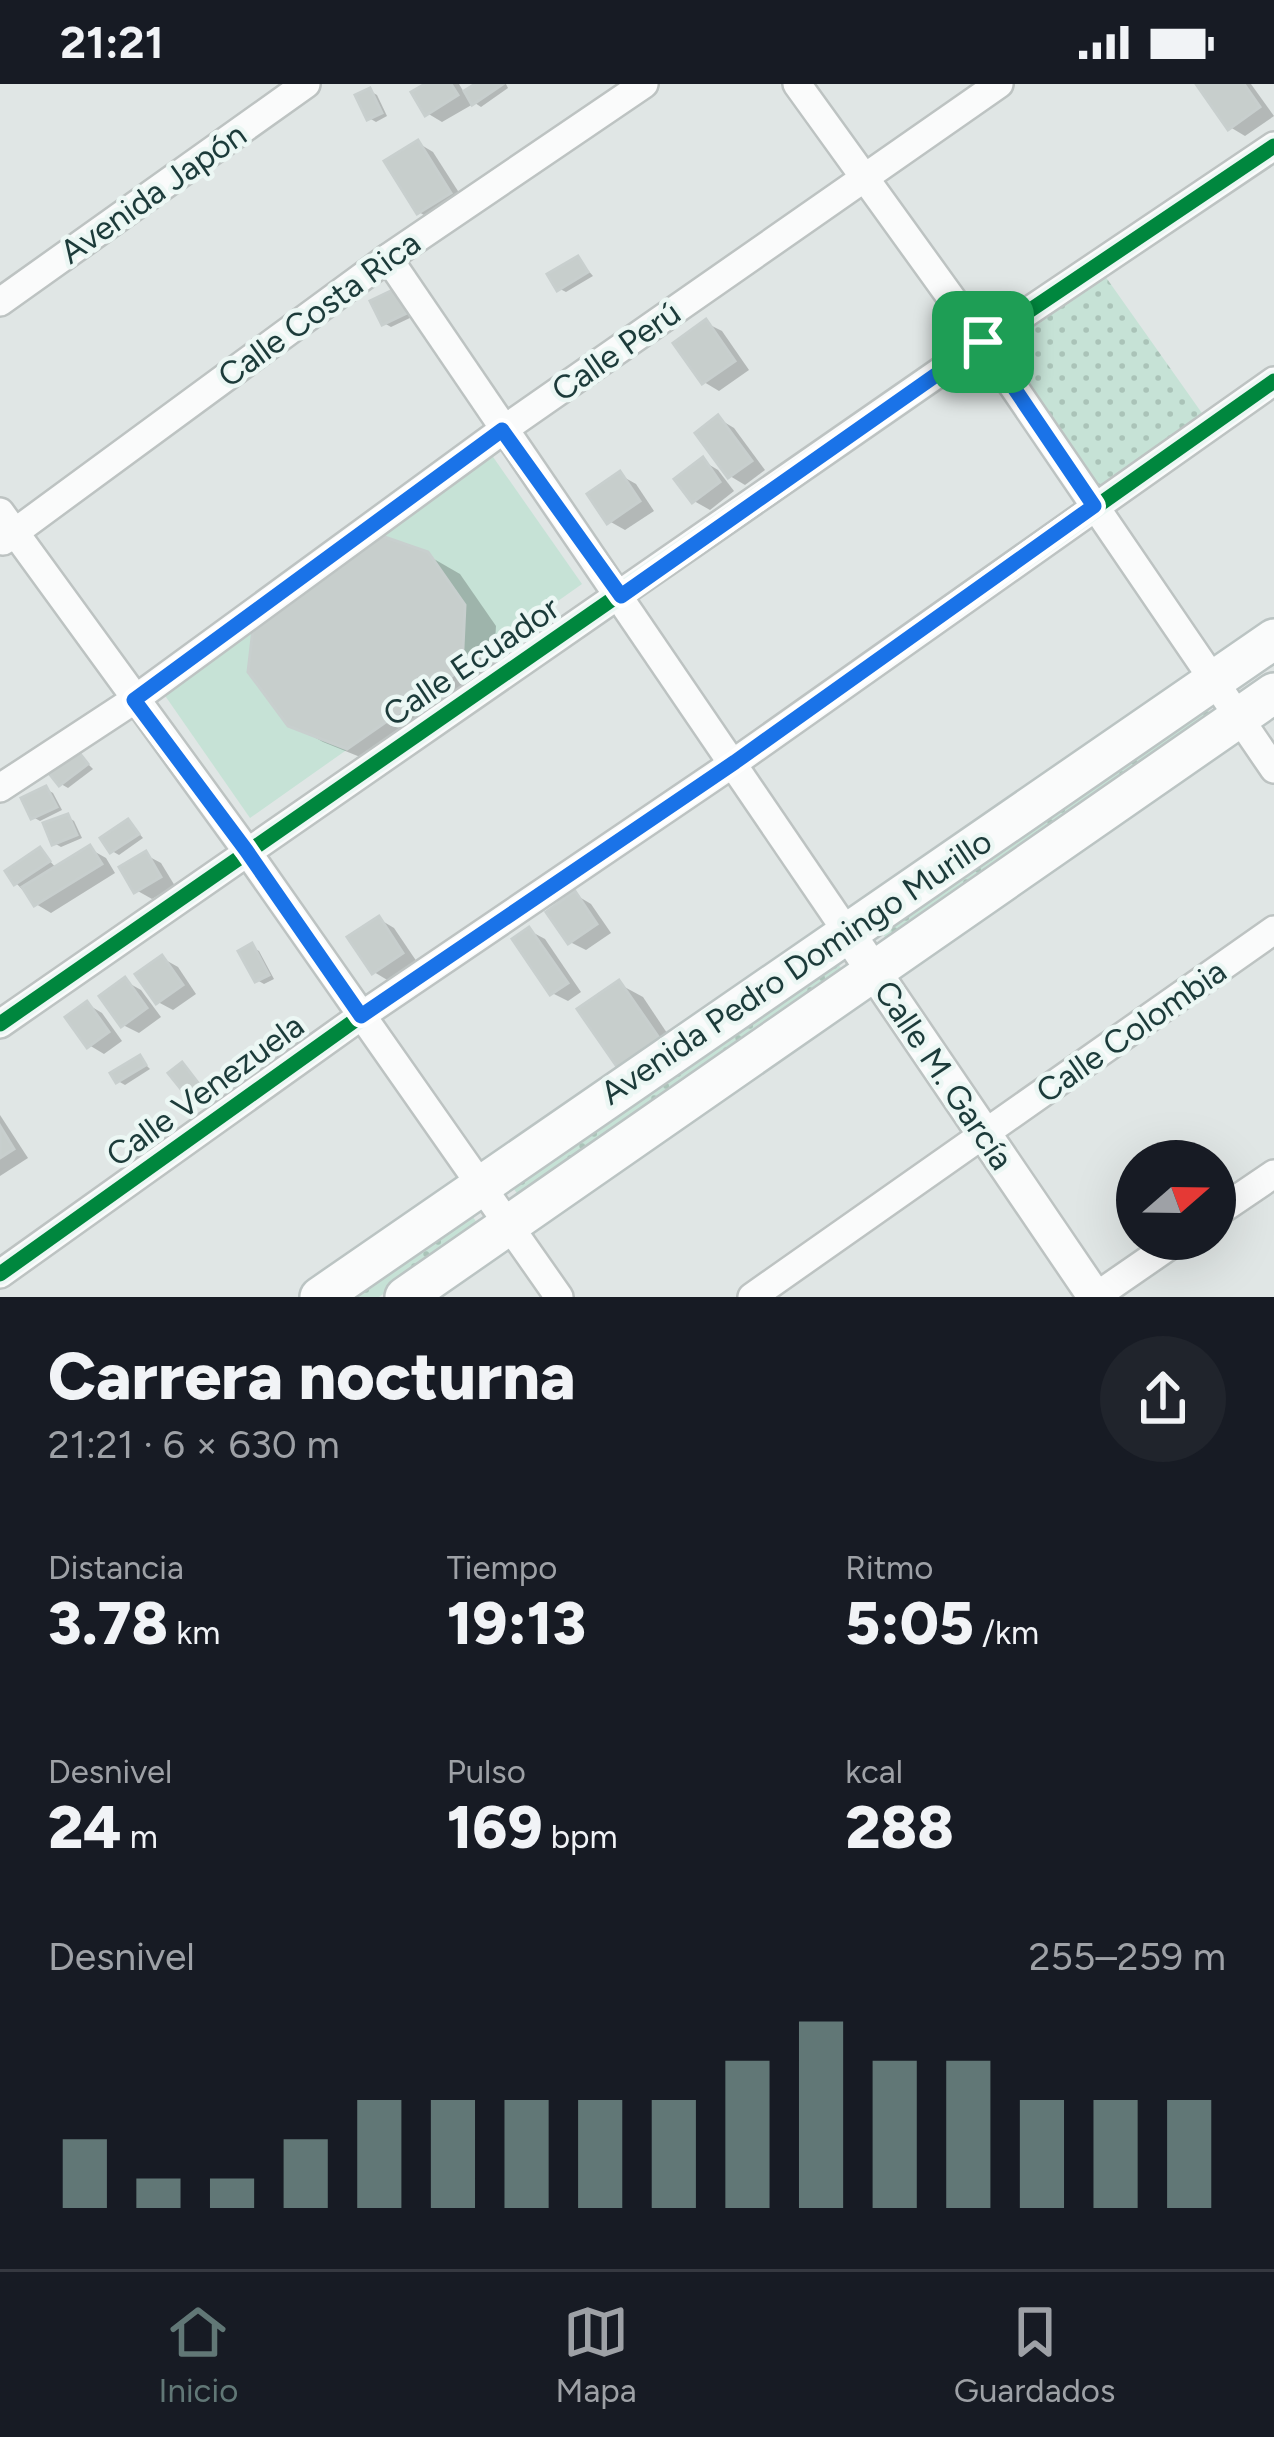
<!DOCTYPE html>
<html lang="es">
<head>
<meta charset="utf-8">
<style>
  body { margin:0; font-family:Figtree,sans-serif; background:#20242c; color:#f1f3f6; height:100vh; display:flex; flex-direction:column; font-size:45px; white-space:nowrap }
  * { box-sizing:border-box; margin:0 }
  p { font-size:39px; color:#9ea1a6 }
  .icon { flex:none; width:66px; height:66px; fill:none; stroke:currentColor; stroke-width:2; stroke-linecap:round; stroke-linejoin:round }
  .map { position:relative; height:1213px; overflow:hidden }
  .panel { display:flex; flex-direction:column; background:#171b24; flex:1 }
  .panel>* { flex:none }
  .needle { width:78px; rotate:70deg }
  .tools { position:absolute; left:1116px; top:1056px; display:grid; gap:24px }
  .tools a { display:grid; place-items:center; width:120px; height:120px; border-radius:50%; background:#171b24; box-shadow:0 12px 48px #0002; font-size:60px }
  .pin { position:absolute; display:grid; place-items:center; width:102px; height:102px; color:#fff; margin:-51px; border-radius:24px; box-shadow:0 6px 18px #0006 }
  .round { display:grid; place-items:center; flex:none; width:126px; height:126px; border-radius:63px; background:#20242c }
  .head { display:flex; align-items:center; justify-content:space-between; height:204px; padding:0 48px }
  h1 { font-size:66px; font-weight:800; line-height:90px }
  .metrics { display:grid; grid-template-columns:repeat(3,1fr); gap:18px; height:204px; padding:12px 48px }
  .metrics div { display:grid; align-content:center }
  .metrics b { font-size:60px; font-weight:800 }
  .metrics small { font-size:33px; font-weight:400 }
  .metrics p { font-size:33px }
  .chart { height:336px; padding:24px 48px }
  .chart p { display:flex; justify-content:space-between }
  .chart svg { width:100%; height:216px; margin-top:12px; stroke:#617776; stroke-width:6 }
  .status { display:flex; justify-content:space-between; align-items:center; height:84px; padding:0 60px; background:#171b24; direction:ltr }
  .status svg { height:33px; fill:currentColor }
  .menu { display:flex; justify-content:space-around; align-items:center; height:168px; border-top:3px solid #363941; background:#171b24; font-size:33px; color:#9ea1a6 }
  .menu a { display:grid; justify-items:center; gap:6px }
  .menu .selected { color:#617776 }
  .map>svg:first-child { display:block }
</style>
</head>
<body>
<div class="status"><b>21:21</b><svg viewBox="0 0 49 12"><path d="M0 12V9h3v3zM5 12V6h3v6zM10 12V3h3v9zM15 12V0h3v12zM26 1h20v11H26zM47 4h2v5h-2z"/></svg></div>
<div class="map">
<svg width="1274" height="1213" viewBox="0 0 1274 1213">
  <defs>
    <pattern id="green-dots" width="8" height="8" patternUnits="userSpaceOnUse" patternTransform="scale(3)"><rect width="8" height="8" fill="#c6e2d6"/><path d="M2 2h.1M6 6h.1" fill="none" stroke="#aac3b8" stroke-width="1.8" stroke-linecap="round"/></pattern>
  </defs>
  <rect width="100%" height="100%" fill="#e0e6e5"/>
  <g fill="url(#green-dots)">
    <path d="M 1105,192 L 1204,332 L 1101,405 L 1002,265 Z"/>
    <path d="M 1203,618 L 1215,636 L 889,859 L 877,841 Z"/>
    <path d="M 833,873 L 846,891 L 520,1114 L 508,1096 Z"/>
    <path d="M 467,1124 L 479,1142 L 379,1213 L 341,1213 Z"/>
  </g>
  <path fill="#c6e2d6" d="M 491,370 L 582,500 L 250,734 L 159,603 Z"/>
  <g fill="#0003">
    <path d="M 430,0 L 459,0 L 465,10 L 480,0 L 506,0 L 508,4 L 481,23 L 475,19 L 442,38 L 427,29 Z"/>
    <path d="M 1200,0 L 1251,0 L 1274,32 L 1245,52 L 1230,43 Z"/>
    <path d="M 370,7 L 377,11 L 387,32 L 376,38 L 369,34 Z"/>
    <path d="M 418,59 L 433,68 L 465,118 L 434,137 L 419,128 Z"/>
    <path d="M 578,175 L 593,192 L 566,208 L 560,205 Z"/>
    <path d="M 404,212 L 414,232 L 391,243 L 384,239 Z"/>
    <path d="M 706,239 L 722,247 L 749,286 L 719,307 L 704,298 Z"/>
    <path d="M 719,335 L 734,344 L 765,386 L 745,401 L 730,392 Z"/>
    <path d="M 703,377 L 718,386 L 734,407 L 710,426 L 694,417 Z"/>
    <path d="M 620,391 L 636,400 L 654,427 L 625,446 L 609,437 Z"/>
    <path d="M 427,471 L 460,490 L 496,542 L 492,603 L 380,681 L 323,658 L 290,639 Z"/>
    <path d="M 77,669 L 93,685 L 68,704 L 61,700 Z"/>
    <path d="M 46,705 L 53,709 L 62,726 L 40,737 L 33,733 Z"/>
    <path d="M 68,733 L 74,737 L 82,754 L 61,763 L 54,759 Z"/>
    <path d="M 129,738 L 143,754 L 119,771 L 112,767 Z"/>
    <path d="M 90,765 L 106,774 L 115,789 L 51,829 L 36,820 L 16,799 L 40,766 L 57,785 Z"/>
    <path d="M 146,771 L 161,779 L 175,802 L 152,815 L 136,806 Z"/>
    <path d="M 576,811 L 591,820 L 611,849 L 586,866 L 570,858 Z"/>
    <path d="M 379,835 L 394,844 L 417,878 L 389,897 L 374,888 Z"/>
    <path d="M 530,847 L 545,855 L 581,908 L 568,917 L 552,909 Z"/>
    <path d="M 252,863 L 259,867 L 274,895 L 264,900 L 257,896 Z"/>
    <path d="M 162,874 L 178,883 L 196,910 L 173,926 L 158,918 Z"/>
    <path d="M 125,897 L 141,906 L 161,933 L 139,949 L 123,941 Z"/>
    <path d="M 619,900 L 643,913 L 685,976 L 624,988 Z"/>
    <path d="M 87,920 L 102,929 L 122,957 L 104,970 L 89,961 Z"/>
    <path d="M 140,975 L 150,985 L 125,1001 L 118,997 Z"/>
    <path d="M 182,982 L 207,1009 L 197,1017 L 191,1013 Z"/>
    <path d="M 0,1031 L 28,1074 L 0,1092 Z"/>
  </g>
  <g fill="#c7cecc" stroke="#c8cfce" stroke-width="3">
    <path d="M 425,0 L 451,0 L 458,11 L 425,32 L 411,8 Z"/>
    <path d="M 475,0 L 503,0 L 472,21 L 464,7 Z"/>
    <path d="M 1196,0 L 1244,0 L 1260,23 L 1228,46 Z"/>
    <path d="M 370,4 L 382,29 L 367,36 L 355,11 Z"/>
    <path d="M 418,56 L 451,109 L 417,130 L 384,77 Z"/>
    <path d="M 578,172 L 588,188 L 557,207 L 547,190 Z"/>
    <path d="M 397,204 L 409,228 L 382,241 L 370,217 Z"/>
    <path d="M 706,235 L 735,277 L 702,300 L 673,259 Z"/>
    <path d="M 718,331 L 752,377 L 728,394 L 695,349 Z"/>
    <path d="M 703,373 L 720,398 L 692,419 L 674,395 Z"/>
    <path d="M 620,387 L 640,417 L 607,440 L 587,410 Z"/>
    <path d="M 376,450 L 428,468 L 465,521 L 462,585 L 347,665 L 288,642 L 248,588 L 254,536 Z"/>
    <path d="M 77,666 L 88,680 L 59,702 L 48,688 Z"/>
    <path d="M 46,702 L 57,723 L 31,735 L 21,714 Z"/>
    <path d="M 68,730 L 77,751 L 52,761 L 43,739 Z"/>
    <path d="M 128,735 L 139,750 L 110,769 L 100,754 Z"/>
    <path d="M 90,761 L 102,780 L 34,822 L 22,803 Z"/>
    <path d="M 40,763 L 50,777 L 14,801 L 5,787 Z"/>
    <path d="M 146,767 L 161,793 L 134,809 L 119,783 Z"/>
    <path d="M 575,807 L 597,840 L 568,860 L 546,828 Z"/>
    <path d="M 379,832 L 403,869 L 372,890 L 347,853 Z"/>
    <path d="M 529,843 L 568,899 L 550,911 L 512,855 Z"/>
    <path d="M 252,859 L 269,891 L 255,898 L 238,867 Z"/>
    <path d="M 162,871 L 183,901 L 156,920 L 135,890 Z"/>
    <path d="M 125,893 L 147,924 L 121,943 L 99,912 Z"/>
    <path d="M 619,896 L 664,961 L 622,990 L 577,925 Z"/>
    <path d="M 87,917 L 109,948 L 87,964 L 65,933 Z"/>
    <path d="M 140,971 L 146,981 L 116,999 L 110,989 Z"/>
    <path d="M 182,978 L 202,1004 L 189,1015 L 168,989 Z"/>
    <path d="M 0,1042 L 14,1065 L 0,1074 Z"/>
  </g>
  <g fill="none" stroke-linecap="round" stroke-linejoin="round">
    <defs>
      <g id="minor">
        <path d="M 797,0 L 983,258 L 1274,685"/>
        <path d="M 388,174 L 847,848"/>
        <path d="M 0,218 L 306,0"/>
        <path d="M 0,428 L 246,766 L 559,1213"/>
        <path d="M 3,457 L 388,174 L 644,0"/>
        <path d="M 0,704 L 134,616 L 503,346 L 999,0"/>
        <path d="M 0,940 L 983,258 L 1274,62"/>
        <path d="M 1215,1130 L 1274,1090"/>
        <path d="M 0,1190 L 361,932 L 735,678 L 1274,297"/>
        <path d="M 752,1213 L 1274,846"/>
        <path d="M 1095,1213 L 1179,1155"/>
      </g>
      <path id="tertiary" d="M 847,848 L 1095,1213"/>
      <g id="secondary">
        <path d="M 320,1213 L 1274,555"/>
        <path d="M 405,1213 L 1274,609"/>
      </g>
    </defs>
    <use href="#minor" stroke="#bdc3c2" stroke-width="32"/>
    <use href="#tertiary" stroke="#bdc3c2" stroke-width="38"/>
    <use href="#secondary" stroke="#bbc4c3" stroke-width="44"/>
    <use href="#minor" stroke="#fafbfb" stroke-width="27"/>
    <use href="#tertiary" stroke="#fafbfb" stroke-width="33"/>
    <use href="#secondary" stroke="#fafbfb" stroke-width="39"/>
    <defs>
      <g id="cycleway">
        <path d="M 0,940 L 983,258 L 1274,62"/>
        <path d="M 0,1190 L 361,932 L 735,678 L 1274,297"/>
      </g>
    </defs>
    <use href="#cycleway" stroke="#ecf7f4" stroke-width="22"/>
    <use href="#cycleway" stroke="#00873e" stroke-width="15"/>
  </g>
  <g fill="none" stroke-linecap="round" stroke-linejoin="round">
    <defs>
      <path id="route" d="M 983,258 L 1094,422 L 735,678 L 361,932 L 246,766 L 134,616 L 502,346 L 621,512 Z"/>
    </defs>
    <use href="#route" stroke="#fff" stroke-width="24"/>
    <use href="#route" stroke="#1a73e8" stroke-width="15"/>
  </g>
  <g text-anchor="middle" dominant-baseline="central" stroke-width="9" stroke-linejoin="round" paint-order="stroke">
    <g font-size="33" fill="#1c3b3a" stroke="#ecf7f4">
      <text transform="translate(153 109) rotate(-35)">Avenida Japón</text>
      <text transform="translate(319 225) rotate(-36)">Calle Costa Rica</text>
      <text transform="translate(616 267) rotate(-35)">Calle Perú</text>
      <text transform="translate(471 577) rotate(-34)">Calle Ecuador</text>
      <text transform="translate(796 883) rotate(-34)">Avenida Pedro Domingo Murillo</text>
      <text transform="translate(1131 947) rotate(-35)">Calle Colombia</text>
      <text transform="translate(944 991) rotate(56)">Calle M. García</text>
      <text transform="translate(205 1006) rotate(-36)">Calle Venezuela</text>
    </g>
  </g>
</svg>
<div class="tools">
<a><svg class="needle" viewBox="-14 -14 28 28"><path d="M0-13l5 13h-10z" fill="#e53935"/><path d="M0 13l5-13h-10z" fill="#9ea1a6"/></svg></a>
</div>
<div class="pin" style="left:983px;top:258px;background:#1e9e55"><svg class="icon" aria-label="arrive" viewBox="0 0 24 24"><path d="M6 21V4h12l-3 4 3 4H6"/></svg></div>
</div>
<section class="panel">
<div class="head"><div><h1>Carrera nocturna</h1><p>21:21 · 6 × 630 m</p></div><a class="round"><svg class="icon" aria-label="share" viewBox="0 0 24 24"><path d="M12 15V3M7 8l5-5 5 5M5 13v7h14v-7"/></svg></a></div>
<div class="metrics">
<div><p>Distancia</p><b>3.78<small> km</small></b></div>
<div><p>Tiempo</p><b>19:13</b></div>
<div><p>Ritmo</p><b>5:05<small> /km</small></b></div>
</div>
<div class="metrics">
<div><p>Desnivel</p><b>24<small> m</small></b></div>
<div><p>Pulso</p><b>169<small> bpm</small></b></div>
<div><p>kcal</p><b>288</b></div>
</div>
<div class="chart"><p><span>Desnivel</span>255–259 m</p>
<svg viewBox="0 0 160 44" preserveAspectRatio="none"><path d="M5 44V30M15 44V38M25 44V38M35 44V30M45 44V22M55 44V22M65 44V22M75 44V22M85 44V22M95 44V14M105 44V6M115 44V14M125 44V14M135 44V22M145 44V22M155 44V22"/></svg>
</div>
</section>
<nav class="menu">
<a class="selected"><svg class="icon" aria-label="home" viewBox="0 0 24 24"><path d="M3 11l9-7 9 7M6 9v11h12V9"/></svg>Inicio</a>
<a><svg class="icon" aria-label="map" viewBox="0 0 24 24"><path d="M3 6l6-2 6 2 6-2v14l-6 2-6-2-6 2zM9 4v14M15 6v14"/></svg>Mapa</a>
<a><svg class="icon" aria-label="saved" viewBox="0 0 24 24"><path d="M7 4h10v16l-5-4-5 4z"/></svg>Guardados</a>
</nav>
</body>
</html>
